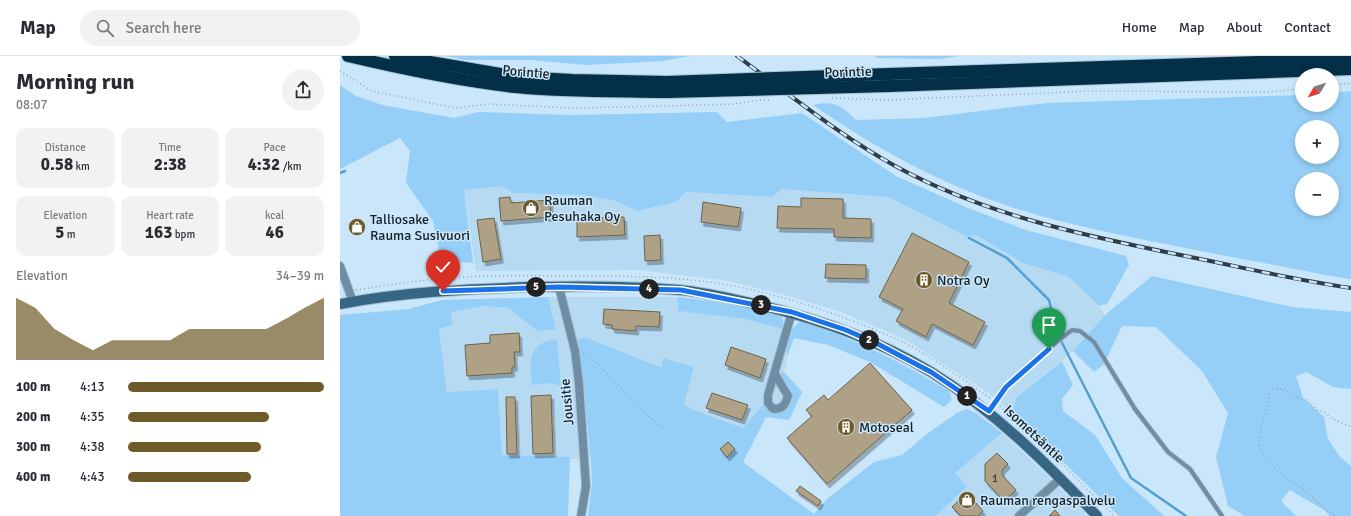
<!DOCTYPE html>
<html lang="en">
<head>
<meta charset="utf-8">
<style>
  body { margin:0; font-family:Signika,sans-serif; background:#f2f2f3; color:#2b2b33; height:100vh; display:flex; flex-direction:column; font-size:15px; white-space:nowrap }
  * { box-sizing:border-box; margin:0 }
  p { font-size:13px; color:#7c7c81 }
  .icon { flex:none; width:22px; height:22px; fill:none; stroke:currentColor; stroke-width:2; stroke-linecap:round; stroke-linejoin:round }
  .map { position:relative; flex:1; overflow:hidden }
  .drawer { display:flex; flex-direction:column; background:#fff; width:340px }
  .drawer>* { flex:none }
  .needle { width:26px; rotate:231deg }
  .fabs { position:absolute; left:955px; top:12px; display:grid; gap:8px }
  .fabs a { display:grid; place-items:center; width:44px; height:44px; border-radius:50%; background:#fff; box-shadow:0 2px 6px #0003; font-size:20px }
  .pin { position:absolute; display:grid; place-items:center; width:34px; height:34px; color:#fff; margin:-41px -17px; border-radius:50% 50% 50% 0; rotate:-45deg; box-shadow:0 0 4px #0007 }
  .pin .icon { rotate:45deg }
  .km { position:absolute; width:20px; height:20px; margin:-10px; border-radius:50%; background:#222; color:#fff; font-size:11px; line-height:20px; text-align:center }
  .round { display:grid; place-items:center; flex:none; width:42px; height:42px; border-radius:21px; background:#f2f2f3 }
  .overview { display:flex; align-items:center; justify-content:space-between; height:68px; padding:0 16px }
  h1 { font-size:22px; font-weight:700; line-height:30px }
  .stats { display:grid; grid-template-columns:repeat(3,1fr); gap:6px; height:68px; padding:4px 16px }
  .stats div { display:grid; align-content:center; border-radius:10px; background:#f2f2f3; text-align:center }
  .stats b { font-size:17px; font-weight:700 }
  .stats small { font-size:11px; font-weight:400 }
  .stats p { font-size:11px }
  .chart { height:112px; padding:8px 16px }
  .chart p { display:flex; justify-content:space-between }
  .chart svg { width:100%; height:72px; margin-top:4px; fill:#6f5a29; opacity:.7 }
  ul { padding:0 16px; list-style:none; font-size:13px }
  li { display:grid; grid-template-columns:64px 48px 1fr; align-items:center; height:30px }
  li i { height:10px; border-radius:5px; background:#6f5a29 }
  header { display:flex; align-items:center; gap:24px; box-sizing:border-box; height:56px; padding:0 20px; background:#fff; border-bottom:1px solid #e1e1e2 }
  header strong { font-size:19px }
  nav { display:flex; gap:22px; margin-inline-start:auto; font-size:14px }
  .search { width:280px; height:36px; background:#f2f2f3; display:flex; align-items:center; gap:10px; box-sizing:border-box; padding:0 14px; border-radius:22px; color:#7c7c81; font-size:15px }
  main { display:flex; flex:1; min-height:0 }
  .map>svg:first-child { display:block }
</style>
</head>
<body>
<header>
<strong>Map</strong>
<div class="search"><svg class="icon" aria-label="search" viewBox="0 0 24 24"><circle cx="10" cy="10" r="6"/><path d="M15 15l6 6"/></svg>Search here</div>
<nav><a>Home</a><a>Map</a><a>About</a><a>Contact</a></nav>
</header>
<main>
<section class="drawer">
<div class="overview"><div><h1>Morning run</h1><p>08:07</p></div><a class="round"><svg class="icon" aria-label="share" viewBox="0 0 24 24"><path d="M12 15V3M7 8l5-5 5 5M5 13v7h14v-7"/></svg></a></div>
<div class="stats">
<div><p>Distance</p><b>0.58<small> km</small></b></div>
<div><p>Time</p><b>2:38</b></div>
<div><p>Pace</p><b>4:32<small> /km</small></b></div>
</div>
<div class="stats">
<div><p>Elevation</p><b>5<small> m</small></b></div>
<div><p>Heart rate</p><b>163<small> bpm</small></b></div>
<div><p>kcal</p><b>46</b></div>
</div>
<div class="chart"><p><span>Elevation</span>34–39 m</p>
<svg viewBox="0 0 160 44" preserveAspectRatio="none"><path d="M0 44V6L10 12L20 25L30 32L40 38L50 32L60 32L70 32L80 32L90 25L100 25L110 25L120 25L130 25L140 19L150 12L160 6V44z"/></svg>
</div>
<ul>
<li><b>100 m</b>4:13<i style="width:100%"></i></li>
<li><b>200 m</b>4:35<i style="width:72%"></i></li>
<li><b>300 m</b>4:38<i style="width:68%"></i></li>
<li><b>400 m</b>4:43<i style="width:63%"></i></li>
</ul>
</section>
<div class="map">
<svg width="1011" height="460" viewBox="0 0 1011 460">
  <defs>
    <filter id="shadow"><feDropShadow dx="2.5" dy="4" stdDeviation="0" flood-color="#0004"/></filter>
  </defs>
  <rect width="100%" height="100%" fill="#c9e6fa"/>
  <g fill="#b7daf3">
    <path d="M 161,130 L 174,137 L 243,139 L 275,145 L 297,155 L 336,146 L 346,136 L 432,141 L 442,133 L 548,141 L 575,155 L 636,179 L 683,207 L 729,221 L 759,250 L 765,259 L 733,295 L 676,342 L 673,357 L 643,333 L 562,282 L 501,256 L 445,239 L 384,224 L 297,214 L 136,215 L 124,134 Z"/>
    <path d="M 208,241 L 337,241 L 338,255 L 405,263 L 451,275 L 446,295 L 448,299 L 444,316 L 462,336 L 449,364 L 426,360 L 403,372 L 354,354 L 344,347 L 354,312 L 323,302 L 323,313 L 247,282 L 241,315 L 251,404 L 162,399 L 158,333 L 107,336 L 99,273 L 113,269 L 111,256 L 145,250 L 168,252 L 197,275 L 216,274 Z"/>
    <path d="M 662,377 L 704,416 L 747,460 L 596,460 L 627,430 L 615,417 Z"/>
  </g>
  <g fill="#95cff7" fill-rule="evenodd">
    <path d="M 107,0 L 350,0 L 323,5 L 246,9 L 190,4 L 125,4 Z"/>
    <path d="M 534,0 L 619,0 L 600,3 L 539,2 Z"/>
    <path d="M 0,29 L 16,40 L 42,49 L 114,62 L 138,56 L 231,59 L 377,56 L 387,66 L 462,57 L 556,120 L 628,152 L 686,174 L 786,200 L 789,209 L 767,248 L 759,250 L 729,221 L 683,207 L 636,179 L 628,181 L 548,141 L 442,133 L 432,141 L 346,136 L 336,146 L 297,155 L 275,145 L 243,139 L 173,137 L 161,130 L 124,134 L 133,207 L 101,204 L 93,165 L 66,127 L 70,95 L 60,82 L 0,113 Z"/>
    <path d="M 1011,35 L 1011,223 C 992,221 973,216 954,213 C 920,206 885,200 850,193 C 790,181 729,170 671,151 C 599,127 535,92 473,49 C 494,44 501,49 516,64 L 584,62 L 707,47 L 962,39 L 962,49 L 992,49 L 992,37 ZM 962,71 L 992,71 L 992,101 L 962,101 ZM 962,123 L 992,123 L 992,153 L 962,153 Z"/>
    <path d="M 812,220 L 952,251 L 1011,256 L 1011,333 L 993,331 L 967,316 L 956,320 L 963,342 L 984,361 L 988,383 L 1000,401 L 1011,410 L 1011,460 L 990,460 L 984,454 L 950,434 L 941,445 L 956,460 L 905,460 L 888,450 L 876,401 L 888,357 L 862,315 L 816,271 L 782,270 L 764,308 L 754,316 L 733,295 L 765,259 Z"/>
    <path d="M 208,241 L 216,274 L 197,275 L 168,252 L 145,250 L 111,256 L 113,269 L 99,273 L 107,336 L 158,333 L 162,399 L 230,401 L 228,460 L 0,460 L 0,259 L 69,253 L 102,244 Z"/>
    <path d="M 337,241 L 392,247 L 440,258 L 443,263 L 443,273 L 405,263 L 338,255 Z"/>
    <path d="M 462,265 C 516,283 560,306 609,335 L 612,344 L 604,351 L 530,306 L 488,289 L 454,282 L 448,299 L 446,295 C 449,284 450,270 462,265 Z"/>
    <path d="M 247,282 L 322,312 L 323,302 L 354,311 L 344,348 L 354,354 L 403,372 L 423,349 C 429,355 439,357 446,354 L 450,340 L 440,319 L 441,316 L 444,316 L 462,336 L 449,364 L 426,361 L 403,406 L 474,458 L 487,443 L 534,406 L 562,399 L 588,377 L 617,357 L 627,353 L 637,358 L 662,377 L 615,417 L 627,430 L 596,460 L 248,460 L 252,428 L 251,404 L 238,283 Z"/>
    <path d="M 217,283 L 221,331 L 213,327 L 192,329 C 190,304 187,287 217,283 Z"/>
    <path d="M 722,305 L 733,329 L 722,343 L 723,355 L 755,379 L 782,422 L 824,460 L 779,460 L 673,357 L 676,342 Z"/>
  </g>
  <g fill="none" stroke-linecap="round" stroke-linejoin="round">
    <g stroke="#549fd0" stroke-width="2.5">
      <path d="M 0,117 L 5,115"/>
      <path d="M 629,182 L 667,202 L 709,244 L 717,277 L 791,422 L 846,460"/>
    </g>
  </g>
  <g fill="#aea186" stroke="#6d6248" filter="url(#shadow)">
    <path d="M 170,141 L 171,147 L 210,144 L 211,161 L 161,165 L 159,142 Z"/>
    <path d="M 461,142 L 503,143 L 503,162 L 531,163 L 531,182 L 494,181 L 494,173 L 437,172 L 438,150 L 461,151 Z"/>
    <path d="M 363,146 L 401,152 L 398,171 L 361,166 Z"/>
    <path d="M 284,161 L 285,179 L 237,181 L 237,162 Z"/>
    <path d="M 154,162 L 161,203 L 143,206 L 137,164 Z"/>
    <path d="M 572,177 L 629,206 L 609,247 L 645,266 L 633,289 L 592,268 L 586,281 L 556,265 L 563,253 L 539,241 Z"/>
    <path d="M 320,179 L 321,204 L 305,205 L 304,180 Z"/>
    <path d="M 486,208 L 526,209 L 526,223 L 485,222 Z"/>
    <path d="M 264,253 L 320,256 L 319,271 L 296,270 L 296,275 L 272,273 L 272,269 L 263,268 Z"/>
    <path d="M 179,277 L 180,296 L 174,296 L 175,311 L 172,311 L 172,317 L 127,320 L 125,289 L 150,287 L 150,279 Z"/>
    <path d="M 391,291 L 426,303 L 420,322 L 385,309 Z"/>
    <path d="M 530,307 L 572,354 L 487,428 L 447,382 L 472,360 L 466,354 L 484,339 L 488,344 Z"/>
    <path d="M 372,337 L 408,349 L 402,364 L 366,352 Z"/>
    <path d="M 211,339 L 213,397 L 193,398 L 191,340 Z"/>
    <path d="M 166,341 L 175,341 L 177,398 L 167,398 Z"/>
    <path d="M 388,386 L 395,393 L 387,401 L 380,393 Z"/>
    <path d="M 657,397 L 668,408 L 662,414 L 662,419 L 676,434 L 664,445 L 645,425 L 645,408 Z"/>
    <path d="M 460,430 L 481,445 L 478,450 L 456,435 Z"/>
    <path d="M 627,437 L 643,455 L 638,460 L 621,460 L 612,451 Z"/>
    <path d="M 715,454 L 720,460 L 709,460 Z"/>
  </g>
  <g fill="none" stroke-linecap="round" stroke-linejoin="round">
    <defs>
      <path id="lane" d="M 649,355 C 668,324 703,296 732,274 L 740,275 L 754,286 L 795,353 L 828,396 L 850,413 L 882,460"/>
      <g id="street">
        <path d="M 0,210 L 13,246"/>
        <path d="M 219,231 L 235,295 L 239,328 L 246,430 L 241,460"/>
        <path d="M 435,318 L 448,340 C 445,349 443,353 433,353 L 428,347 L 428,339 L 452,256"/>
        <path d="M 679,460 L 721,422"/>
      </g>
      <path id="secondary" d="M 0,248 C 63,236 126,233 190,231 C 240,230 291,230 340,234 C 362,236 384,241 406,246 C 471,260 533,281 591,316 C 655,355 706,407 757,460"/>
      <g id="highway">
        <path d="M 8,0 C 63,13 119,25 176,31 C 226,36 277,35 327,36"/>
        <path d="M 55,0 L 178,21 L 232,24 L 327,26"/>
        <path d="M 549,18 L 1011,3"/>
        <path d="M 549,30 L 1011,13"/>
      </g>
    </defs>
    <use href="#lane" stroke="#a9c2d4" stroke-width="5.5"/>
    <use href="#street" stroke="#a9c2d4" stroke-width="10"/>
    <use href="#secondary" stroke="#a9c2d4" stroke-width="12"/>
    <use href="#highway" stroke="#a9c2d4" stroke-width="14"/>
    <g stroke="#90a7b7" stroke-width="1.5" stroke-dasharray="1 3" stroke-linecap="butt">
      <path d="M 0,15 L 32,35 L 115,52 L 148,48 L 232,52 L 324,50 L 394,48 L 420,44"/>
      <path d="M 992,29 L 1011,27"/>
      <path d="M 492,42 L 547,44 L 750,35 L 928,36 L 962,33"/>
      <path d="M 16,234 C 37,231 58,227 79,225 C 128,219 178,219 228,220 C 273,220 317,220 361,225 C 423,232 495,256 552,281 C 587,297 620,321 651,343"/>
      <path d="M 243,296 L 259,309 L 305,357 L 322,372"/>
      <path d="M 660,350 L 722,408 L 774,460"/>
      <path d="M 994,460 C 983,452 974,442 964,434 C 948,423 918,405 919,383 C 920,365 930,352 929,335 L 930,333 L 945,333 L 953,340 L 968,345 L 977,354 L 984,356 L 993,363 L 1011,371"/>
    </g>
    <use href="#lane" stroke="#708ea3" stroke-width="4"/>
    <use href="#street" stroke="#708ea3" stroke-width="8"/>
    <use href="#secondary" stroke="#376584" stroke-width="10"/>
    <use href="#highway" stroke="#032f47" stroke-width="12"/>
    <defs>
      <path id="rail" d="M 397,0 C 449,38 500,80 557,111 C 651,162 756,182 860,203 C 910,213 960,225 1011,232"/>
    </defs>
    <use href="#rail" stroke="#303d46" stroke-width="4"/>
    <use href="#rail" stroke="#c9e6fa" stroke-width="2.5" stroke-dasharray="8" stroke-linecap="butt"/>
    <defs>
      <g id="highway-bridge">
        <path d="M 327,26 L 549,18"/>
        <path d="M 327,36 L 549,30"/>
      </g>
    </defs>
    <use href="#highway-bridge" stroke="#a9c2d4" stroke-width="14" stroke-linecap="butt"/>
    <path stroke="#90a7b7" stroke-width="1.5" stroke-dasharray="1 3" stroke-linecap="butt" d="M 420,44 L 430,44"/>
    <use href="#highway-bridge" stroke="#032f47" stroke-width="12"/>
  </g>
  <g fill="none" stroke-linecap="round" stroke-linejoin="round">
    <defs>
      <path id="route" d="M 103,235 L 219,231 L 341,234 L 452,256 L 506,274 L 538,288 L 591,316 L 649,355 L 666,331 L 709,293"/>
    </defs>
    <use href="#route" stroke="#fff" stroke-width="8"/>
    <use href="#route" stroke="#1a73e8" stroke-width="5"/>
  </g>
  <defs>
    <symbol id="shop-disc" viewBox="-11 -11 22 22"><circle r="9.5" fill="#6f5a29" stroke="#c9e6fa"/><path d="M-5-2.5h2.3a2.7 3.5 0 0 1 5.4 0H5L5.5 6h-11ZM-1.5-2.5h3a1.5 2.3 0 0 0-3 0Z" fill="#fff"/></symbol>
    <symbol id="building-disc" viewBox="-11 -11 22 22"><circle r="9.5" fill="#6f5a29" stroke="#c9e6fa"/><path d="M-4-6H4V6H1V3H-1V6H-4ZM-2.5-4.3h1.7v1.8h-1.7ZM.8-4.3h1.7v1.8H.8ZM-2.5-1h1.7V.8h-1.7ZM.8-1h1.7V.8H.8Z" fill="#fff"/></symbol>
  </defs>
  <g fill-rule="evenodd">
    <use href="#shop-disc" x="181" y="142" width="20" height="20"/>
    <use href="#shop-disc" x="7" y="161" width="20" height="20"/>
    <use href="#building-disc" x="574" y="214" width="20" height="20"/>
    <use href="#building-disc" x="496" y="361" width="20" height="20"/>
    <use href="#shop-disc" x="617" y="434" width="20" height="20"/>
  </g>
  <g text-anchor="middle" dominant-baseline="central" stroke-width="3" stroke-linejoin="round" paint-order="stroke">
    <g font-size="12" fill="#3c403f">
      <text x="655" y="422">1</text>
    </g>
    <g font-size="14" fill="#162027" stroke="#c9e6fa">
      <text transform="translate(186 16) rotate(5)">Porintie</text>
      <text transform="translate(508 16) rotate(-2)">Porintie</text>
      <text transform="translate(227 346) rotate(-95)">Jousitie</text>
      <text transform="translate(694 378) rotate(43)">Isometsäntie</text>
    </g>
    <g font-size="14" fill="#162027" stroke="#c9e6fa" text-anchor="start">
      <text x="204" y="144">Rauman<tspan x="204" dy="16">Pesuhaka Oy</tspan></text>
      <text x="30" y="163">Talliosake<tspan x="30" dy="16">Rauma Susivuori</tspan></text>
      <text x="597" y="224">Notra Oy</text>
      <text x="519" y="371">Motoseal</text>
      <text x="640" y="444">Rauman rengaspalvelu</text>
    </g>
  </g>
</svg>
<div class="fabs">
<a><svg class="needle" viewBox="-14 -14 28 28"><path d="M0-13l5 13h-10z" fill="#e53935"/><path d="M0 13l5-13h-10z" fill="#7c7c81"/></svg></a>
<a>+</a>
<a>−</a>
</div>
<div class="pin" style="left:709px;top:293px;background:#1e9e55"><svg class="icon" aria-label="arrive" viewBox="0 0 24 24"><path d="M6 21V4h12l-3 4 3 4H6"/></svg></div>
<div class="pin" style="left:103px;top:235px;background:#d93025"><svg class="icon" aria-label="check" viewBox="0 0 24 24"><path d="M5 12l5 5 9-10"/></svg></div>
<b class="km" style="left:627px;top:340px">1</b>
<b class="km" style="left:529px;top:284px">2</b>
<b class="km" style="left:421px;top:249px">3</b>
<b class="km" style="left:309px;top:233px">4</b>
<b class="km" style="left:196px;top:231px">5</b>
</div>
</main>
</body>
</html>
